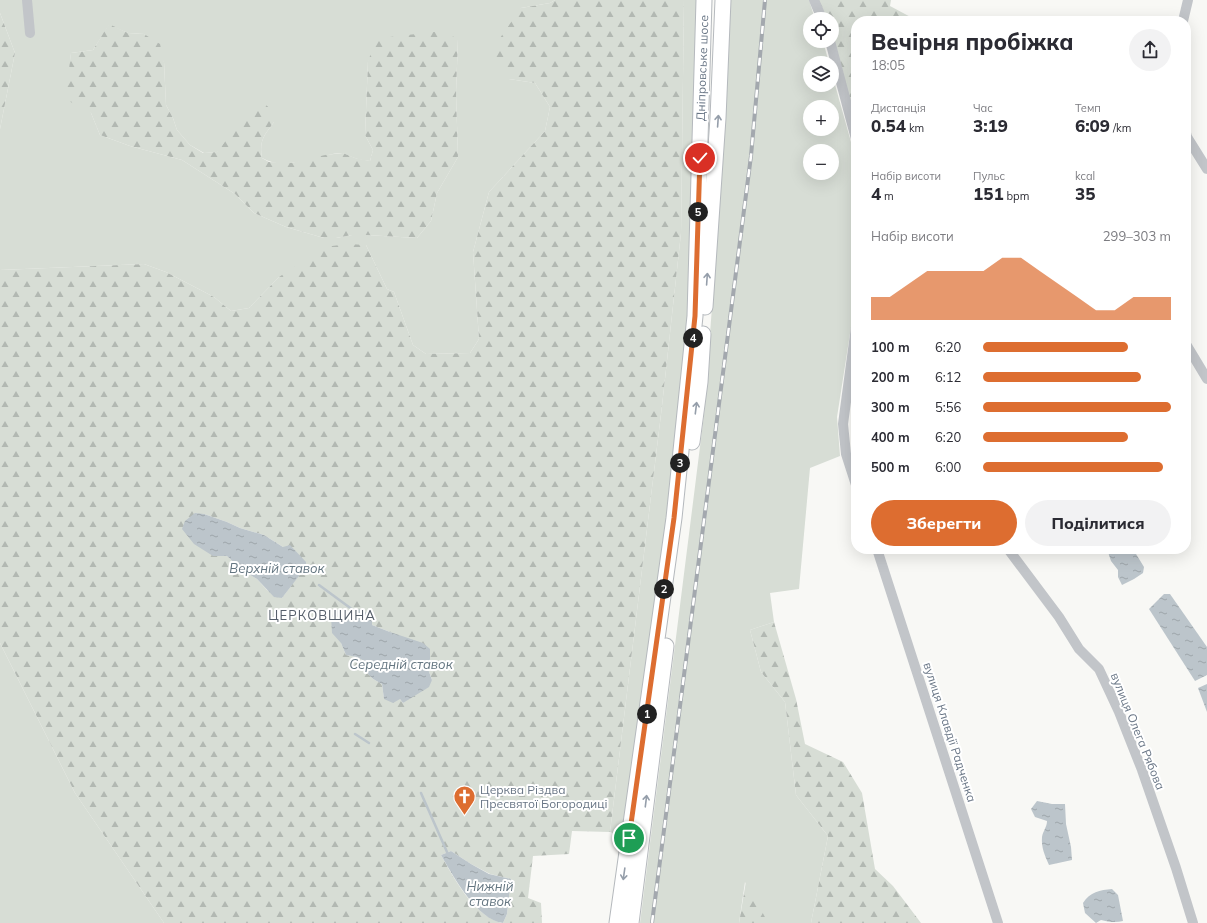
<!DOCTYPE html>
<html lang="uk">
<head>
<meta charset="utf-8">
<style>
  body { margin:0; font-family:Mulish,sans-serif; background:#f2f2f3; color:#2b2b33; height:100vh; display:flex; flex-direction:column; font-size:15px; white-space:nowrap }
  * { box-sizing:border-box; margin:0 }
  p { font-size:13px; color:#7c7c81 }
  .icon { flex:none; width:22px; height:22px; fill:none; stroke:currentColor; stroke-width:2; stroke-linecap:round; stroke-linejoin:round }
  .map { position:relative; flex:1; overflow:hidden }
  .side { position:absolute; left:851px; top:16px; width:340px; height:538px; display:flex; flex-direction:column; background:#fff; border-radius:16px; box-shadow:0 4px 16px #0002 }
  .side>* { flex:none }
  .buttons { position:absolute; left:803px; top:12px; display:grid; gap:8px }
  .buttons a { display:grid; place-items:center; width:36px; height:36px; border-radius:50%; background:#fff; box-shadow:0 4px 16px #0002; font-size:20px }
  .pin { position:absolute; display:grid; place-items:center; width:34px; height:34px; color:#fff; margin:-17px; border:2px solid #fff; border-radius:50%; box-shadow:0 1px 4px #0007 }
  .km { position:absolute; width:20px; height:20px; margin:-10px; border-radius:50%; background:#222; color:#fff; font-size:11px; line-height:20px; text-align:center }
  .round { display:grid; place-items:center; flex:none; width:42px; height:42px; border-radius:21px; background:#f2f2f3 }
  .overview { display:flex; align-items:center; justify-content:space-between; height:68px; padding:0 20px }
  h1 { font-size:22px; font-weight:800; line-height:30px }
  .stats { display:grid; grid-template-columns:repeat(3,1fr); gap:6px; height:68px; padding:4px 20px }
  .stats div { display:grid; align-content:center }
  .stats b { font-size:17px; font-weight:800 }
  .stats small { font-size:11px; font-weight:400 }
  .stats p { font-size:11px }
  .chart { height:112px; padding:8px 20px }
  .chart p { display:flex; justify-content:space-between }
  .chart svg { width:100%; height:72px; margin-top:4px; fill:#dd6d30; opacity:.7 }
  .cta { display:flex; gap:8px; margin-top:auto; padding:8px 20px }
  .cta a { flex:1; height:46px; border-radius:24px; background:#dd6d30; color:#fff; font-size:16px; font-weight:800; line-height:46px; text-align:center }
  .cta a+a { background:#f2f2f3; color:#2b2b33 }
  ul { padding:0 20px; list-style:none; font-size:13px }
  li { display:grid; grid-template-columns:64px 48px 1fr; align-items:center; height:30px }
  li i { height:10px; border-radius:5px; background:#dd6d30 }
  .map>svg:first-child { display:block }
</style>
</head>
<body>
<div class="map">
<svg width="1207" height="923" viewBox="0 0 1207 923">
  <defs>
    <pattern id="forest-firs" width="22" height="20" patternUnits="userSpaceOnUse"><rect width="22" height="20" fill="#d7ddd5"/><path d="M5 1l3.5 6h-7zM16 11l3.5 6h-7z" fill="#b2b8b2"/></pattern>
    <pattern id="water-ripples" width="26" height="14" patternUnits="userSpaceOnUse"><rect width="26" height="14" fill="#bcc5cb"/><path d="M2 4q2-2 4 0t4 0M15 11q2-2 4 0t4 0" fill="none" stroke="#9da5aa"/></pattern>
  </defs>
  <rect width="100%" height="100%" fill="#f8f8f5"/>
  <g fill="#d7ddd5" fill-rule="evenodd">
    <path d="M 0,0 L 555,0 L 550,3 L 521,8 L 509,79 L 535,83 L 550,107 L 545,131 L 489,192 L 473,252 L 479,339 L 470,353 L 426,354 L 413,345 L 394,292 L 387,289 L 366,245 L 279,277 L 249,308 L 231,311 L 214,297 L 166,272 L 144,264 L 0,270 L 0,129 L 15,53 L 0,13 ZM 109,25 L 128,33 L 144,34 L 164,62 L 166,105 L 173,118 L 177,130 L 190,145 L 204,153 L 217,152 L 274,122 C 264,136 259,140 262,158 C 286,172 315,155 341,153 C 346,153 350,157 355,158 C 360,160 365,160 370,161 L 373,150 L 365,135 L 368,61 L 458,39 L 456,93 L 458,157 L 437,193 L 431,221 L 417,238 L 366,235 L 352,235 L 336,238 L 324,238 L 286,227 L 254,213 L 235,194 L 182,160 L 130,146 L 100,135 L 91,113 L 69,74 L 71,53 L 93,50 Z"/>
    <path d="M 684,0 L 702,0 L 695,316 L 629,838 L 610,832 L 662,406 L 681,233 Z"/>
    <path d="M 729,0 L 809,0 L 815,19 L 810,19 L 810,41 L 823,41 L 829,63 L 810,63 L 810,85 L 832,85 L 832,74 L 856,160 L 856,295 L 837,417 L 840,456 L 810,468 L 799,589 L 770,593 L 774,622 L 750,630 L 761,672 L 785,702 L 796,795 L 828,836 L 811,923 L 767,923 L 745,882 L 739,923 L 640,923 L 704,415 L 717,239 ZM 810,107 L 832,107 L 832,129 L 810,129 ZM 810,151 L 832,151 L 832,173 L 810,173 Z"/>
    <path d="M 0,643 L 75,793 L 164,923 L 0,923 Z"/>
  </g>
  <g fill="url(#forest-firs)" fill-rule="evenodd">
    <path d="M 555,0 L 684,0 L 681,233 L 662,406 L 610,832 L 572,831 L 569,854 L 533,856 L 528,898 L 541,903 L 542,923 L 503,923 L 507,914 L 511,879 L 490,874 L 471,864 L 451,851 L 441,855 C 455,880 472,913 501,923 L 164,923 L 75,793 L 0,643 L 0,270 L 144,264 L 166,272 L 214,297 L 231,311 L 249,308 L 279,277 L 324,247 L 348,244 L 366,245 L 387,289 L 394,292 L 413,345 L 426,354 L 470,353 L 479,339 L 473,252 L 489,192 L 545,131 L 550,107 L 535,83 L 509,79 L 493,62 L 500,38 L 521,8 L 550,3 ZM 204,514 L 227,522 L 240,528 L 264,535 L 283,547 L 306,573 L 302,571 L 282,598 L 267,590 L 257,579 L 242,570 L 227,556 ZM 339,609 L 347,611 L 372,625 L 390,632 L 430,659 L 428,669 L 432,680 L 403,703 L 400,699 L 384,699 L 382,684 C 369,677 367,675 364,661 L 357,657 L 346,655 L 341,643 Z"/>
    <path d="M 818,0 L 891,0 L 890,6 L 918,21 L 856,21 L 856,127 L 832,41 L 832,19 L 823,19 Z"/>
    <path d="M 0,13 L 15,53 L 0,129 Z"/>
    <path d="M 109,24 L 128,33 L 144,34 L 160,44 L 164,62 L 166,105 L 173,118 L 177,130 L 190,145 L 203,153 L 217,152 L 253,106 L 266,105 L 273,111 L 274,122 C 264,136 259,140 262,158 L 269,162 L 291,163 L 325,155 L 343,153 L 355,158 L 370,161 L 373,150 L 365,135 L 368,61 L 376,41 L 390,37 L 442,31 L 458,39 L 456,93 L 458,157 L 437,193 L 431,221 L 417,238 L 366,235 L 352,235 L 336,238 L 324,238 L 286,227 L 254,213 L 235,194 L 182,160 L 130,146 L 100,135 L 91,113 L 65,99 L 71,53 L 93,50 Z"/>
    <path d="M 774,622 L 796,699 L 805,744 L 843,762 L 862,793 L 875,869 L 893,886 L 921,923 L 811,923 L 828,836 L 796,795 L 785,702 L 761,672 L 750,630 Z"/>
    <path d="M 746,881 L 767,921 L 767,923 L 739,923 Z"/>
  </g>
  <g fill="url(#water-ripples)">
    <path d="M 195,513 L 204,514 L 227,522 L 240,528 L 264,535 L 283,547 L 290,545 L 306,562 L 306,573 L 302,572 L 282,598 L 274,597 L 257,579 L 242,570 L 227,556 L 213,556 L 194,544 L 182,529 L 185,521 Z"/>
    <path d="M 1107,549 L 1133,549 L 1144,567 L 1143,573 L 1134,579 L 1122,585 L 1118,577 L 1118,570 L 1111,561 Z"/>
    <path d="M 1164,594 L 1170,594 L 1207,647 L 1207,675 L 1195,681 L 1149,609 Z"/>
    <path d="M 339,609 L 347,611 L 362,609 L 372,618 L 372,625 L 390,632 L 423,643 L 430,649 L 430,659 L 428,669 L 432,680 L 429,687 L 403,703 L 400,699 L 393,703 L 384,699 L 382,684 C 369,677 367,675 364,661 L 357,657 L 346,655 L 341,643 L 332,633 L 331,616 Z"/>
    <path d="M 1207,684 L 1207,712 L 1198,688 Z"/>
    <path d="M 1037,801 L 1052,804 L 1065,804 L 1066,824 L 1071,847 L 1072,860 L 1049,865 C 1045,856 1041,847 1042,837 C 1043,831 1047,827 1047,821 L 1035,817 L 1031,809 Z"/>
    <path d="M 451,851 L 471,864 L 489,874 L 511,879 L 507,914 L 503,923 C 477,920 453,876 441,855 Z"/>
    <path d="M 1112,889 L 1118,895 L 1123,921 C 1116,923 1108,922 1101,920 L 1096,923 L 1085,913 L 1083,903 C 1090,892 1100,890 1112,889 Z"/>
  </g>
  <g fill="none" stroke-linecap="round" stroke-linejoin="round">
    <g stroke="#bcc5cb" stroke-width="2.5">
      <path d="M 319,585 L 353,610"/>
      <path d="M 355,734 L 369,743"/>
      <path d="M 421,793 L 447,852"/>
    </g>
    <defs>
      <g id="primary">
        <path d="M 705,307 L 718,118 L 723,0"/>
        <path d="M 692,442 L 700,382 L 703,334"/>
        <path d="M 617,923 L 674,518 L 695,316 L 704,0"/>
        <path d="M 631,923 L 666,646"/>
      </g>
    </defs>
    <use href="#primary" stroke="#b5b9bd" stroke-width="17"/>
    <g stroke="#c2c5c9" stroke-width="10">
      <path d="M 27,0 L 30,33"/>
      <path d="M 814,0 L 822,19"/>
      <path d="M 1183,21 L 1188,0"/>
      <path d="M 830,41 L 856,139"/>
      <path d="M 1186,133 L 1187,137 L 1207,169"/>
      <path d="M 856,327 L 843,424 L 846,454 L 856,485"/>
      <path d="M 1186,344 L 1207,379"/>
      <path d="M 877,549 L 998,923"/>
      <path d="M 1008,549 L 1059,617 L 1079,649 L 1099,669 L 1119,712 L 1142,770 L 1176,868 L 1193,923"/>
    </g>
    <use href="#primary" stroke="#fff" stroke-width="15"/>
    <defs>
      <path id="rail" d="M 652,923 L 751,156 L 765,0"/>
    </defs>
    <use href="#rail" stroke="#a3a8ae" stroke-width="4"/>
    <use href="#rail" stroke="#fff" stroke-width="2.5" stroke-dasharray="8" stroke-linecap="butt"/>
  </g>
  <defs><path id="oneway-shaft" d="M-6 0H5M1.5-3L5.5 0L1.5 3" fill="none" stroke-width="1.6" stroke-linecap="round" stroke-linejoin="round"/></defs>
  <g stroke="#959eaa">
    <use href="#oneway-shaft" transform="translate(718 121) rotate(-86)"/>
    <use href="#oneway-shaft" transform="translate(707 279) rotate(-86)"/>
    <use href="#oneway-shaft" transform="translate(696 408) rotate(-83)"/>
    <use href="#oneway-shaft" transform="translate(646 801) rotate(-83)"/>
    <use href="#oneway-shaft" transform="translate(624 874) rotate(98)"/>
  </g>
  <g fill="none" stroke-linecap="round" stroke-linejoin="round">
    <defs>
      <path id="route" d="M 629,838 L 674,518 L 695,316 L 700,158"/>
    </defs>
    <use href="#route" stroke="#fff" stroke-width="8"/>
    <use href="#route" stroke="#dd6d30" stroke-width="5"/>
  </g>
  <defs>
    <symbol id="church-pin" viewBox="-11 -11 22 30"><path d="M0 17L-7.5 6A9.5 9.5 0 1 1 7.5 6Z" fill="#dd6d30" stroke="#fff"/><path d="M-1.2-6h2.4v3.5h3.3v2.4h-3.3V6h-2.4V-.1h-3.3v-2.4h3.3Z" fill="#fff"/></symbol>
  </defs>
  <g fill-rule="evenodd">
    <use href="#church-pin" x="452" y="784" width="25" height="34"/>
  </g>
  <g text-anchor="middle" dominant-baseline="central" stroke-width="4" stroke-linejoin="round" paint-order="stroke">
    <g font-size="12" fill="#687585" stroke="#fff">
      <text transform="translate(702 68) rotate(-88)">Дніпровське шосе</text>
      <text transform="translate(1138 731) rotate(68)">вулиця Олега Рябова</text>
      <text transform="translate(950 732) rotate(72)">вулиця Клавдії Радченка</text>
    </g>
    <g font-size="12" fill="#687585" stroke="#fff" text-anchor="start">
      <text x="480" y="789">Церква Різдва<tspan x="480" dy="14">Пресвятої Богородиці</tspan></text>
    </g>
    <g font-size="13" font-style="italic" fill="#647681" stroke="#fff">
      <text x="277" y="568">Верхній ставок</text>
      <text x="401" y="664">Середній ставок</text>
      <text x="490" y="886">Нижній<tspan x="490" dy="15">ставок</tspan></text>
    </g>
    <g font-size="13" letter-spacing="1" fill="#565f6b" stroke="#fff">
      <text x="322" y="615">ЦЕРКОВЩИНА</text>
    </g>
  </g>
</svg>
<div class="buttons">
<a><svg class="icon" aria-label="locate" viewBox="0 0 24 24"><circle cx="12" cy="12" r="6"/><path d="M12 2v4M12 18v4M2 12h4M18 12h4"/></svg></a>
<a><svg class="icon" aria-label="layers" viewBox="0 0 24 24"><path d="M12 4l9 5-9 5-9-5zM3 14l9 5 9-5"/></svg></a>
<a>+</a>
<a>−</a>
</div>
<div class="pin" style="left:629px;top:838px;background:#1e9e55"><svg class="icon" aria-label="arrive" viewBox="0 0 24 24"><path d="M6 21V4h12l-3 4 3 4H6"/></svg></div>
<div class="pin" style="left:700px;top:158px;background:#d93025"><svg class="icon" aria-label="check" viewBox="0 0 24 24"><path d="M5 12l5 5 9-10"/></svg></div>
<b class="km" style="left:647px;top:714px">1</b>
<b class="km" style="left:664px;top:589px">2</b>
<b class="km" style="left:680px;top:463px">3</b>
<b class="km" style="left:693px;top:338px">4</b>
<b class="km" style="left:698px;top:212px">5</b>
<section class="side">
<div class="overview"><div><h1>Вечірня пробіжка</h1><p>18:05</p></div><a class="round"><svg class="icon" aria-label="share" viewBox="0 0 24 24"><path d="M12 15V3M7 8l5-5 5 5M5 13v7h14v-7"/></svg></a></div>
<div class="stats">
<div><p>Дистанція</p><b>0.54<small> km</small></b></div>
<div><p>Час</p><b>3:19</b></div>
<div><p>Темп</p><b>6:09<small> /km</small></b></div>
</div>
<div class="stats">
<div><p>Набір висоти</p><b>4<small> m</small></b></div>
<div><p>Пульс</p><b>151<small> bpm</small></b></div>
<div><p>kcal</p><b>35</b></div>
</div>
<div class="chart"><p><span>Набір висоти</span>299–303 m</p>
<svg viewBox="0 0 160 44" preserveAspectRatio="none"><path d="M0 44V30L10 30L20 22L30 14L40 14L50 14L60 14L70 6L80 6L90 14L100 22L110 30L120 38L130 38L140 30L150 30L160 30V44z"/></svg>
</div>
<ul>
<li><b>100 m</b>6:20<i style="width:77%"></i></li>
<li><b>200 m</b>6:12<i style="width:84%"></i></li>
<li><b>300 m</b>5:56<i style="width:100%"></i></li>
<li><b>400 m</b>6:20<i style="width:77%"></i></li>
<li><b>500 m</b>6:00<i style="width:96%"></i></li>
</ul>
<div class="cta"><a>Зберегти</a><a>Поділитися</a></div>
</section>
</div>
</body>
</html>
